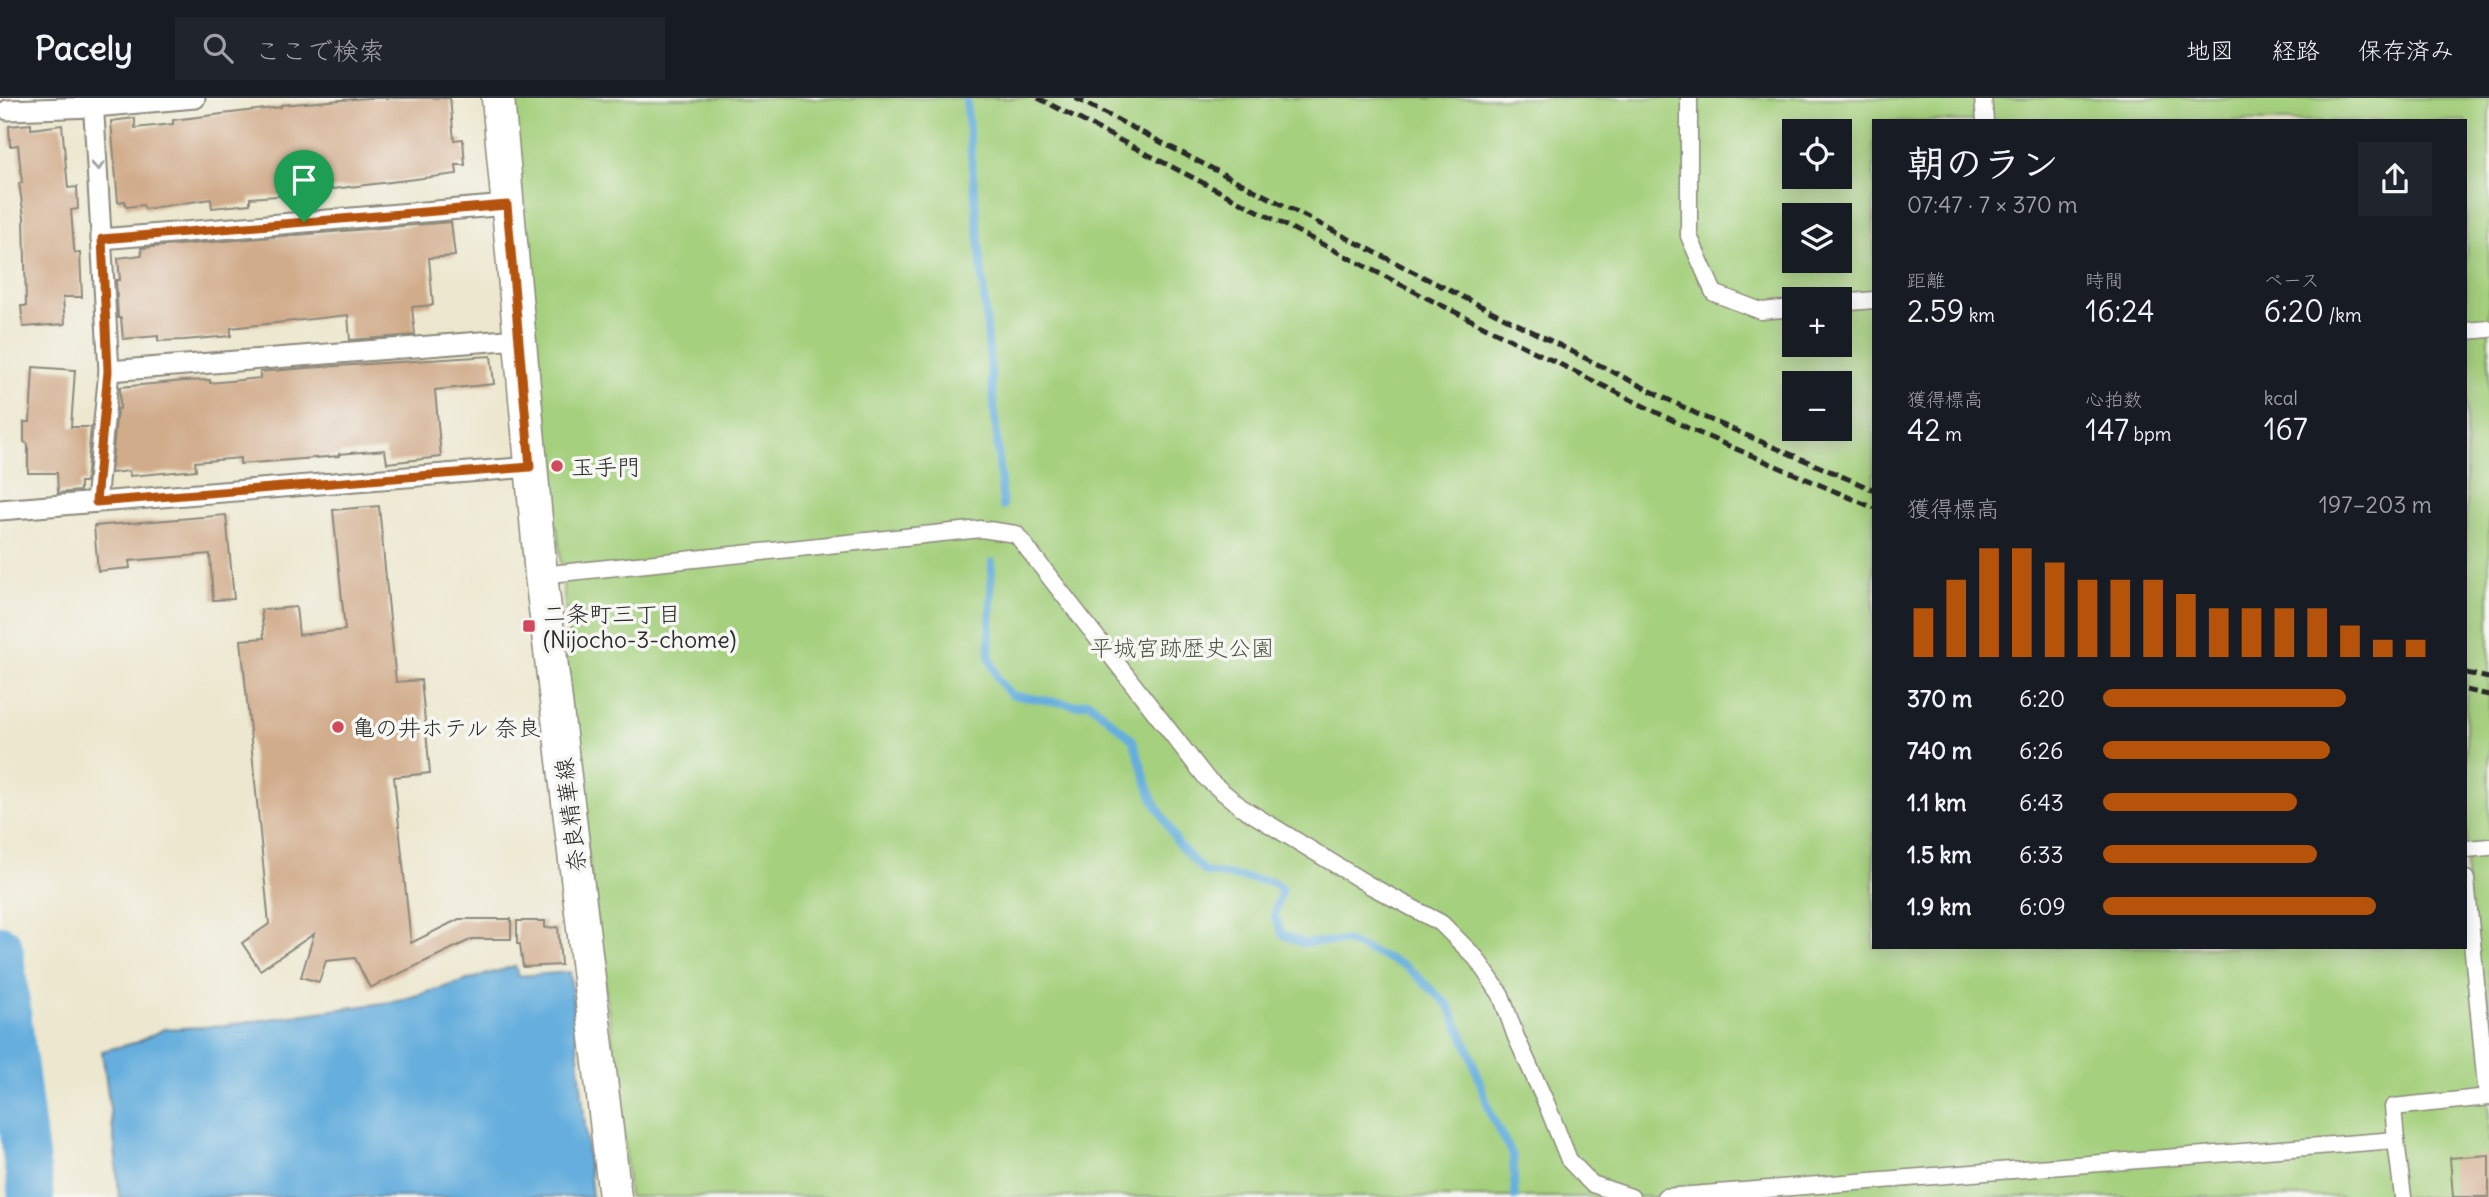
<!DOCTYPE html>
<html lang="ja">
<head>
<meta charset="utf-8">
<style>
  body { margin:0; font-family:Delius,"Klee One",sans-serif; background:#20242c; color:#f1f3f6; height:100vh; display:flex; flex-direction:column; font-size:26px; white-space:nowrap }
  * { box-sizing:border-box; margin:0 }
  p { font-size:23px; color:#9ea1a6 }
  .icon { flex:none; width:38px; height:38px; fill:none; stroke:currentColor; stroke-width:2; stroke-linecap:round; stroke-linejoin:round }
  .map { position:relative; flex:1; overflow:hidden }
  .panel { position:absolute; left:1872px; top:21px; width:595px; height:830px; display:flex; flex-direction:column; background:#171b24; border-radius:0px; box-shadow:0 4px 18px #0003 }
  .panel>* { flex:none }
  .buttons { position:absolute; left:1782px; top:21px; display:grid; gap:14px }
  .buttons a { display:grid; place-items:center; width:70px; height:70px; border-radius:0px; background:#171b24; box-shadow:0 4px 18px #0003; font-size:35px }
  .pin { position:absolute; display:grid; place-items:center; width:60px; height:60px; color:#fff; margin:-72px -30px; border-radius:50% 50% 50% 0; rotate:-45deg; box-shadow:0 0 7px #0007 }
  .pin .icon { rotate:45deg }
  .round { display:grid; place-items:center; flex:none; width:74px; height:74px; border-radius:0px; background:#20242c }
  .headline { display:flex; align-items:center; justify-content:space-between; height:119px; padding:0 35px }
  h1 { font-size:38px; font-weight:600; line-height:52px }
  .stats { display:grid; grid-template-columns:repeat(3,1fr); gap:10px; height:119px; padding:7px 35px }
  .stats div { display:grid; align-content:center }
  .stats b { font-size:30px; font-weight:600 }
  .stats small { font-size:19px; font-weight:400 }
  .stats p { font-size:19px }
  .chart { height:196px; padding:14px 35px }
  .chart p { display:flex; justify-content:space-between }
  .chart svg { width:100%; height:126px; margin-top:7px; stroke:#b45309; stroke-width:6 }
  ul { padding:0 35px; list-style:none; font-size:23px }
  li { display:grid; grid-template-columns:112px 84px 1fr; align-items:center; height:52px }
  li i { height:18px; border-radius:9px; background:#b45309 }
  header { display:flex; align-items:center; gap:42px; box-sizing:border-box; height:98px; padding:0 35px; background:#171b24; border-bottom:2px solid #363941 }
  header strong { font-size:33px }
  nav { display:flex; gap:38px; margin-inline-start:auto; font-size:24px }
  .search { width:490px; height:63px; background:#20242c; display:flex; align-items:center; gap:18px; box-sizing:border-box; padding:0 24px; border-radius:0px; color:#9ea1a6; font-size:26px }
  .map>svg:first-child { display:block }
</style>
</head>
<body>
<header>
<strong>Pacely</strong>
<div class="search"><svg class="icon" aria-label="search" viewBox="0 0 24 24"><circle cx="10" cy="10" r="6"/><path d="M15 15l6 6"/></svg>ここで検索</div>
<nav><a>地図</a><a>経路</a><a>保存済み</a></nav>
</header>
<div class="map">
<svg width="2489" height="1099" viewBox="0 0 2489 1099">
  <rect width="100%" height="100%" fill="#f6f6f2"/>
  <filter id="ink" filterUnits="userSpaceOnUse"><feTurbulence type="fractalNoise" baseFrequency=".0143" numOctaves="2"/><feDisplacementMap in="SourceGraphic" scale="14" xChannelSelector="R" yChannelSelector="G"/><feConvolveMatrix kernelMatrix="1 2 1 2 8 2 1 2 1" color-interpolation-filters="sRGB"/></filter>
  <filter id="wash" filterUnits="userSpaceOnUse"><feTurbulence type="fractalNoise" baseFrequency=".00686" numOctaves="4" result="noise"/><feDisplacementMap in="SourceGraphic" scale="28" xChannelSelector="R" yChannelSelector="G"/><feGaussianBlur stdDeviation="1.57" result="paint"/><feColorMatrix in="noise" values="0 0 0 0 0 0 0 0 0 0 0 0 0 0 0 0 0 1.4 0 .05"/><feComposite in="paint" operator="in"/></filter>
  <g filter="url(#wash)">
    <rect width="100%" height="100%" fill="#ece7ce"/>
    <path fill="#a5d07d" stroke="#687e54" stroke-width="2" fill-rule="evenodd" d="M 511,0 L 2489,0 L 2489,1099 L 629,1099 L 623,1028 L 563,560 L 570,558 L 557,428 L 548,427 ZM 1874,23 L 2466,23 L 2466,849 L 1874,849 ZM 1794,33 L 1839,33 L 1839,79 L 1794,79 ZM 1794,117 L 1839,117 L 1839,163 L 1794,163 ZM 1794,201 L 1839,201 L 1839,247 L 1794,247 ZM 1794,285 L 1839,285 L 1839,331 L 1794,331 Z"/>
    <path fill="#65aedd" stroke="#486c84" stroke-width="2" d="M 515,868 L 518,878 L 570,874 L 592,1099 L 119,1099 L 115,1048 L 102,953 L 138,944 L 164,931 L 219,928 L 398,903 Z"/>
    <g fill="none" stroke-linecap="round" stroke-linejoin="round">
      <g stroke="#65aedd" stroke-width="8">
        <path d="M 966,0 L 1003,408"/>
        <path d="M 992,464 L 989,558 L 998,582 L 1011,597 L 1076,607 L 1089,604 L 1133,642 L 1151,697 L 1178,746 L 1205,774 L 1273,784 L 1282,791 L 1274,817 L 1282,836 L 1302,845 L 1345,843 L 1406,868 L 1449,908 L 1469,952 L 1491,1017 L 1513,1058 L 1515,1099"/>
      </g>
      <path stroke="#65aedd" stroke-width="46" d="M 0,850 L 31,1099"/>
    </g>
    <g id="blocks">
      <g fill="#d1ac8b">
        <path d="M 366,0 L 450,0 L 454,42 L 463,41 L 465,67 L 456,67 L 457,76 L 325,92 L 325,98 L 291,102 L 290,97 L 250,100 L 250,106 L 212,110 L 211,101 L 145,111 L 143,107 L 126,109 L 125,103 L 118,104 L 111,23 L 135,20 L 135,30 L 173,26 L 173,22 L 281,9 L 281,7 Z"/>
        <path d="M 31,26 L 31,31 L 62,27 L 68,90 L 77,89 L 78,111 L 71,112 L 74,150 L 75,155 L 80,155 L 82,199 L 63,199 L 65,226 L 23,229 L 21,208 L 26,208 L 24,119 L 19,85 L 22,85 L 18,47 L 10,48 L 9,28 Z"/>
        <path d="M 451,124 L 455,158 L 429,160 L 433,207 L 412,209 L 415,237 L 350,242 L 348,217 L 231,230 L 231,238 L 184,242 L 158,243 L 158,238 L 123,241 L 121,220 L 118,220 L 116,182 L 120,182 L 118,160 L 142,157 L 141,150 Z"/>
        <path d="M 491,258 L 494,286 L 435,292 L 441,359 L 387,365 L 385,352 L 339,356 L 339,358 L 240,366 L 240,360 L 195,364 L 196,372 L 130,378 L 129,373 L 111,375 L 117,311 L 120,311 L 120,289 L 184,283 L 210,282 L 210,285 L 260,280 L 260,274 L 306,270 Z"/>
        <path d="M 33,269 L 75,272 L 71,329 L 91,329 L 86,384 L 80,384 L 80,393 L 58,395 L 57,375 L 28,375 L 28,346 L 24,344 L 24,324 L 30,324 Z"/>
        <path d="M 379,408 L 396,584 L 421,582 L 430,675 L 394,679 L 411,845 L 459,821 L 511,821 L 511,841 L 472,841 L 370,890 L 355,860 L 326,863 L 319,884 L 301,879 L 314,836 L 260,872 L 242,845 L 269,826 L 241,542 L 264,540 L 261,512 L 296,509 L 299,537 L 345,532 L 333,412 Z"/>
        <path d="M 226,417 L 234,501 L 213,502 L 210,456 L 129,463 L 130,470 L 98,473 L 94,428 Z"/>
        <path d="M 517,823 L 545,823 L 545,830 L 558,829 L 561,867 L 523,869 L 520,846 L 517,846 Z"/>
        <path d="M 2489,1057 L 2489,1099 L 2453,1099 L 2450,1060 Z"/>
      </g>
    </g>
  </g>
  <g filter="url(#ink)">
    <use href="#blocks" fill-opacity="0" stroke="#8c897c" stroke-width="2"/>
    <g fill="none" stroke-linecap="round" stroke-linejoin="round">
      <defs>
        <g id="pedestrian">
          <path d="M 1689,0 L 1689,138 L 1714,195 L 1761,213 L 1794,210"/>
          <path d="M 1983,0 L 1985,23"/>
          <path d="M 1839,205 L 1874,202"/>
          <path d="M 2466,233 L 2489,231"/>
          <path d="M 541,477 L 981,431 L 1016,436 L 1207,681 L 1241,709 L 1369,787 L 1441,825 L 1476,860 L 1501,897 L 1516,939 L 1547,1007 L 1569,1062 L 1592,1086 L 1631,1099"/>
          <path d="M 2466,751 L 2489,749"/>
          <path d="M 2466,781 L 2487,999"/>
          <path d="M 2396,1042 L 2403,1099"/>
          <path d="M 1665,1099 L 2396,1042 L 2393,1009 L 2489,999"/>
        </g>
        <g id="minor">
          <path d="M 93,0 L 109,273 L 96,404"/>
          <path d="M 8,12 L 94,9 L 195,0"/>
          <path d="M 101,141 L 507,107"/>
          <path d="M 109,273 L 519,241"/>
          <path d="M 0,412 L 531,369"/>
        </g>
        <path id="primary" d="M 498,0 L 541,477 L 615,1099"/>
      </defs>
      <use href="#pedestrian" stroke="#8c897c" stroke-width="19"/>
      <use href="#minor" stroke="#8c897c" stroke-width="23"/>
      <use href="#primary" stroke="#8c897c" stroke-width="35"/>
      <use href="#pedestrian" stroke="#fff" stroke-width="16"/>
      <use href="#minor" stroke="#fff" stroke-width="19"/>
      <use href="#primary" stroke="#fff" stroke-width="32"/>
      <g stroke="#2b2b2b" stroke-width="5" stroke-dasharray="10 5" stroke-linecap="butt">
        <path d="M 1038,0 L 1427,200 L 1692,332 L 1874,410"/>
        <path d="M 1075,0 L 1435,185 L 1699,317 L 1874,392"/>
        <path d="M 2466,575 L 2489,580"/>
        <path d="M 2466,592 L 2489,597"/>
      </g>
    </g>
    <defs><path id="oneway-chevron" d="M-2-3.5L2.5 0L-2 3.5" fill="none" stroke-width="1.6" stroke-linecap="round" stroke-linejoin="round" transform="scale(1.75)"/></defs>
    <use stroke="#a0a0a0" href="#oneway-chevron" transform="translate(98 68) rotate(87)"/>
  </g>
  <g fill="none" stroke-linecap="round" stroke-linejoin="round" filter="url(#ink)">
    <defs>
      <path id="route" d="M 507,107 L 530,369 L 96,404 L 108,273 L 102,141 Z"/>
    </defs>
    <use href="#route" stroke="#fff" stroke-width="14"/>
    <use href="#route" stroke="#b45309" stroke-width="9"/>
  </g>
  <g fill="#d1495b" stroke="#f6f6f2" stroke-width="2.5">
    <circle cx="557" cy="368" r="7"/>
    <rect x="522" y="521" width="14" height="14" rx="3.5"/>
    <circle cx="338" cy="629" r="7"/>
  </g>
  <g text-anchor="middle" dominant-baseline="central" stroke-width="7" stroke-linejoin="round" paint-order="stroke">
    <g font-size="23" fill="#2b2b2b" stroke="#f6f6f2" text-anchor="start">
      <text x="571" y="368">玉手門</text>
      <text x="543" y="515">二条町三丁目<tspan x="543" dy="26">(Nijocho-3-chome)</tspan></text>
      <text x="352" y="629">亀の井ホテル 奈良</text>
    </g>
    <g font-size="23" fill="#4a5440" stroke="#f6f6f2">
      <text x="1182" y="549">平城宮跡歴史公園</text>
    </g>
    <g font-size="23" fill="#2b2b2b" stroke="#f6f6f2">
      <text transform="translate(570 717) rotate(-97)">奈良精華線</text>
    </g>
  </g>
</svg>
<div class="buttons">
<a><svg class="icon" aria-label="locate" viewBox="0 0 24 24"><circle cx="12" cy="12" r="6"/><path d="M12 2v4M12 18v4M2 12h4M18 12h4"/></svg></a>
<a><svg class="icon" aria-label="layers" viewBox="0 0 24 24"><path d="M12 4l9 5-9 5-9-5zM3 14l9 5 9-5"/></svg></a>
<a>+</a>
<a>−</a>
</div>
<div class="pin" style="left:304px;top:124px;background:#1e9e55"><svg class="icon" aria-label="arrive" viewBox="0 0 24 24"><path d="M6 21V4h12l-3 4 3 4H6"/></svg></div>
<section class="panel">
<div class="headline"><div><h1>朝のラン</h1><p>07:47 · 7 × 370 m</p></div><a class="round"><svg class="icon" aria-label="share" viewBox="0 0 24 24"><path d="M12 15V3M7 8l5-5 5 5M5 13v7h14v-7"/></svg></a></div>
<div class="stats">
<div><p>距離</p><b>2.59<small> km</small></b></div>
<div><p>時間</p><b>16:24</b></div>
<div><p>ペース</p><b>6:20<small> /km</small></b></div>
</div>
<div class="stats">
<div><p>獲得標高</p><b>42<small> m</small></b></div>
<div><p>心拍数</p><b>147<small> bpm</small></b></div>
<div><p>kcal</p><b>167</b></div>
</div>
<div class="chart"><p><span>獲得標高</span>197–203 m</p>
<svg viewBox="0 0 160 44" preserveAspectRatio="none"><path d="M5 44V27M15 44V17M25 44V6M35 44V6M45 44V11M55 44V17M65 44V17M75 44V17M85 44V22M95 44V27M105 44V27M115 44V27M125 44V27M135 44V33M145 44V38M155 44V38"/></svg>
</div>
<ul>
<li><b>370 m</b>6:20<i style="width:74%"></i></li>
<li><b>740 m</b>6:26<i style="width:69%"></i></li>
<li><b>1.1 km</b>6:43<i style="width:59%"></i></li>
<li><b>1.5 km</b>6:33<i style="width:65%"></i></li>
<li><b>1.9 km</b>6:09<i style="width:83%"></i></li>
</ul>
</section>
</div>
</body>
</html>
